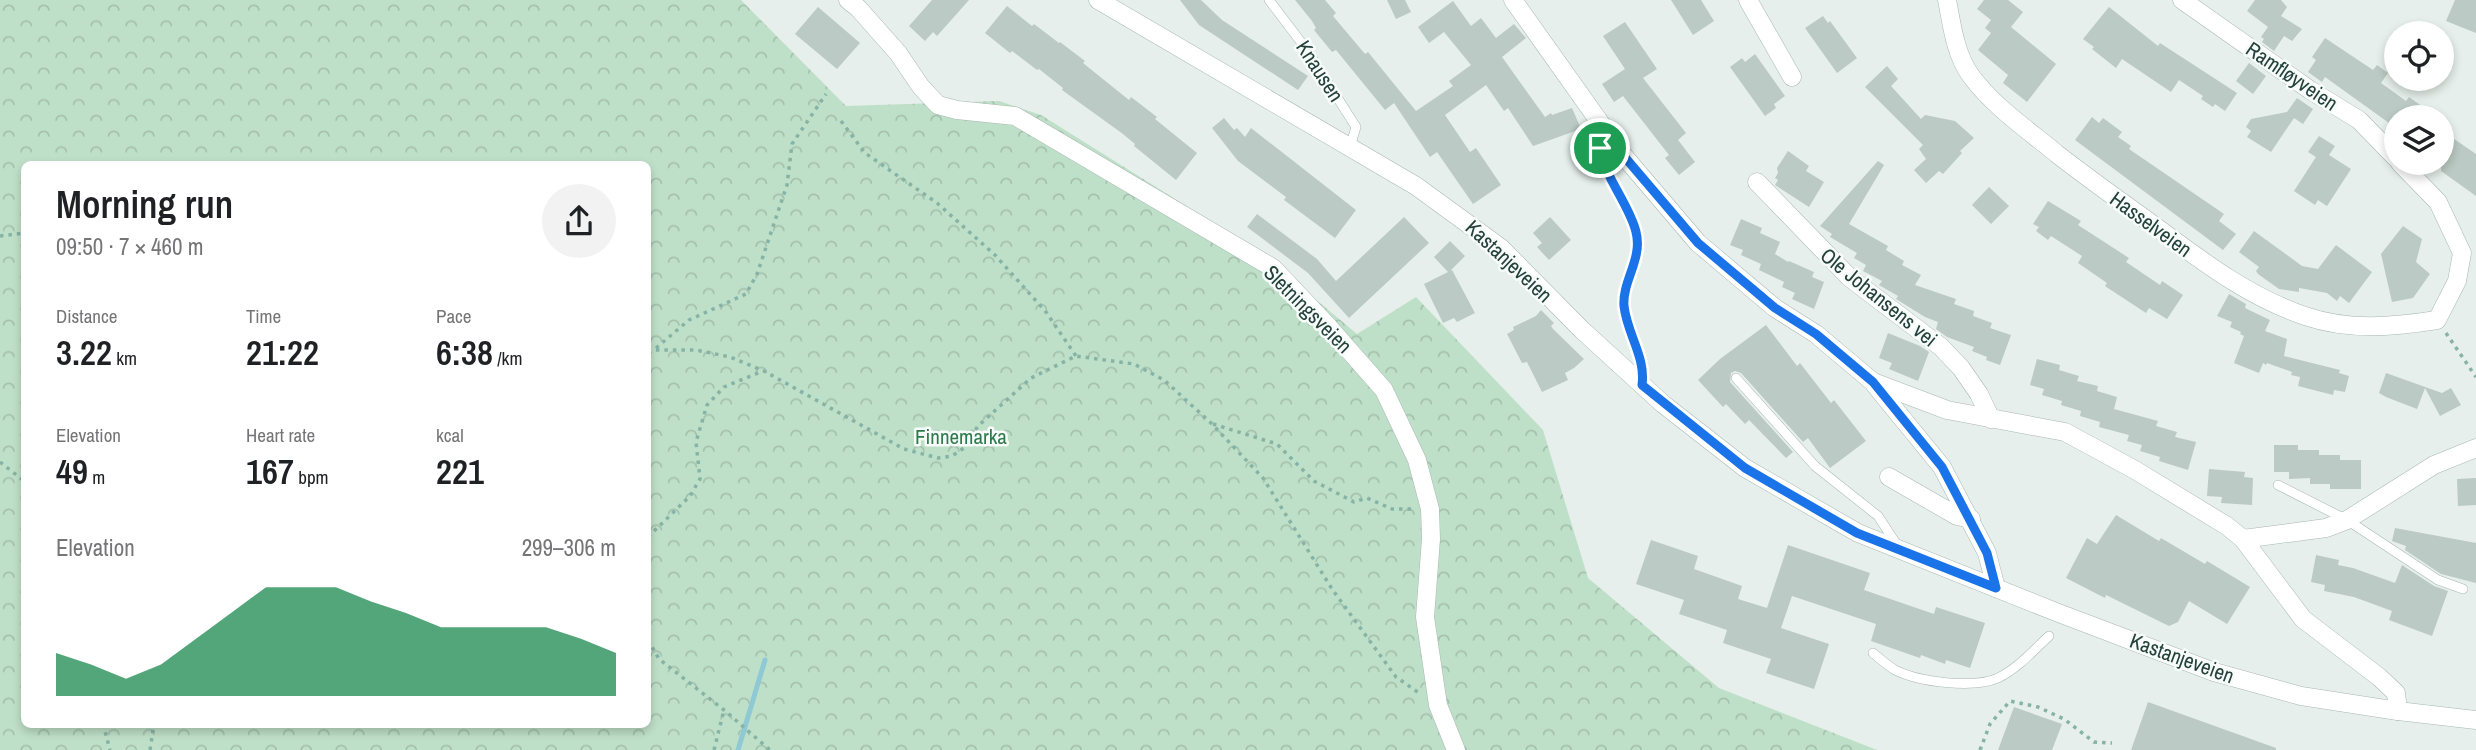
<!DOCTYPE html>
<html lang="en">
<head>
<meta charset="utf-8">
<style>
  body { margin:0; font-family:"Archivo Narrow",sans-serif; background:#f2f2f2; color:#202124; height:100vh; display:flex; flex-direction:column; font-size:26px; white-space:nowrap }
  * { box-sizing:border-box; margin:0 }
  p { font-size:23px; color:#757577 }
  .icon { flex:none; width:38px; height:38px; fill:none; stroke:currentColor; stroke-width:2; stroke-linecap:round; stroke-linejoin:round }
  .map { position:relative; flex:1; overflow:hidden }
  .panel { position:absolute; left:21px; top:161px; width:630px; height:567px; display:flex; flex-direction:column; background:#fff; border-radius:10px; box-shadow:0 4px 10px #0003 }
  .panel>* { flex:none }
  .fabs { position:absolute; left:2384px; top:21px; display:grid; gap:14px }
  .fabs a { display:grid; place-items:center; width:70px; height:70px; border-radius:50%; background:#fff; box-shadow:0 4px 10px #0003; font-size:35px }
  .pin { position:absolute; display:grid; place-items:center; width:60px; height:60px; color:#fff; margin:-30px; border:4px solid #fff; border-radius:50%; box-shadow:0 2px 7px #0007 }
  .round { display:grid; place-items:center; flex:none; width:74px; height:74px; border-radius:37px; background:#f2f2f2 }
  .summary { display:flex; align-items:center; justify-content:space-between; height:119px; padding:0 35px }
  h1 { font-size:38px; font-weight:600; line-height:52px }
  .figures { display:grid; grid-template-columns:repeat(3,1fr); gap:10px; height:119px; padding:7px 35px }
  .figures div { display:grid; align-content:center }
  .figures b { font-size:35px; font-weight:600 }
  .figures small { font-size:19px; font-weight:400 }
  .figures p { font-size:19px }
  .chart { height:196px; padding:14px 35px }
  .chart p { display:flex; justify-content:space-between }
  .chart svg { width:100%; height:126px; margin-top:7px; fill:#0b8043; opacity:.7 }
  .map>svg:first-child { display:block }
</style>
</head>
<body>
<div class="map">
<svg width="2476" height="750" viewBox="0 0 2476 750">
  <defs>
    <pattern id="forest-crowns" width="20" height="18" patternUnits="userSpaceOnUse" patternTransform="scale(1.75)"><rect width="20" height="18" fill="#bfe0c8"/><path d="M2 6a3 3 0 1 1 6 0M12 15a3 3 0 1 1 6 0" fill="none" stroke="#a4c1ad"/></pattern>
  </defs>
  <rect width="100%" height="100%" fill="#e6efeb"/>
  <path fill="url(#forest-crowns)" fill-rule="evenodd" d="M 0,0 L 741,0 L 846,106 L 999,101 L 1041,115 L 1188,207 L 1277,267 L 1357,334 L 1416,297 L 1543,430 L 1588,578 L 1719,688 L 1877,750 L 0,750 ZM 24,164 L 648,164 L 648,724 L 24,724 Z"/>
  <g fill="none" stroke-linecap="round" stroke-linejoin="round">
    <path stroke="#8ec9d4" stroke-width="5" d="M 738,750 L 765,660"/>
  </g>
  <g fill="#bbcac4">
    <path d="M 932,0 L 969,0 L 937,36 L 933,32 L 925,41 L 909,26 Z"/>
    <path d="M 1180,0 L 1201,0 L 1222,20 L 1308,76 L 1298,90 L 1199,25 Z"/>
    <path d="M 1295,0 L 1325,0 L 1336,13 L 1333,16 L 1365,54 L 1368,52 L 1416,111 L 1453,86 L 1449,81 L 1471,65 L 1444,32 L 1429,43 L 1418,27 L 1453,1 L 1471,26 L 1481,18 L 1496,38 L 1514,24 L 1526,38 L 1502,57 L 1545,117 L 1551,113 L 1552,115 L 1572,108 L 1581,129 L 1533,146 L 1508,108 L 1504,111 L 1486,85 L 1445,115 L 1470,152 L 1476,148 L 1501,185 L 1473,204 L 1437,152 L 1430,157 L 1394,103 L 1385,110 L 1336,50 L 1332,52 L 1314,30 L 1316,28 L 1312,21 Z"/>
    <path d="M 1387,0 L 1405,0 L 1411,12 L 1396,19 Z"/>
    <path d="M 1671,0 L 1701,0 L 1714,21 L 1693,35 Z"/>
    <path d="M 1984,0 L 2008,0 L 2023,12 L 2011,27 L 2056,64 L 2027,102 L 2003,83 L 2008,75 L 1978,50 L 1991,33 L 1985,28 L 1991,20 L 1977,9 Z"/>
    <path d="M 2255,0 L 2281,0 L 2287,7 L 2281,16 L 2302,29 L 2292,41 L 2284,36 L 2274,51 L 2262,42 L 2264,39 L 2261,37 L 2268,27 L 2247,11 Z"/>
    <path d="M 2455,0 L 2476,0 L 2476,33 L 2446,21 Z"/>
    <path d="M 1007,6 L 1032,26 L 1034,24 L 1059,43 L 1060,42 L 1085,61 L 1083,63 L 1129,100 L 1131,97 L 1157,117 L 1155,119 L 1197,153 L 1176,180 L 1134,146 L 1135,144 L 1123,134 L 1062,90 L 1063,88 L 1039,69 L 1037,70 L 1012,51 L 1010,53 L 985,33 Z"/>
    <path d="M 818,7 L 860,43 L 837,69 L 795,34 Z"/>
    <path d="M 2109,7 L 2158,46 L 2160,43 L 2237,93 L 2225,111 L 2215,104 L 2213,107 L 2201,99 L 2203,96 L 2179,80 L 2171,92 L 2122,59 L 2116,68 L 2092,49 L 2094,47 L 2083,39 Z"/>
    <path d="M 1823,16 L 1828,23 L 1830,21 L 1857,58 L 1837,73 L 1805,28 Z"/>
    <path d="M 1625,22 L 1657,69 L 1643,78 L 1686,133 L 1678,140 L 1695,162 L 1679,175 L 1665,158 L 1669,155 L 1623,96 L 1614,102 L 1602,84 L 1625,69 L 1603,36 Z"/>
    <path d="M 2325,38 L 2373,70 L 2377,65 L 2388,73 L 2381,83 L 2406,101 L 2409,97 L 2437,117 L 2396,117 L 2396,128 L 2325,77 L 2322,82 L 2308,72 L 2316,60 L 2312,57 Z"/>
    <path d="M 1755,54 L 1785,96 L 1774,104 L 1776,108 L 1765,116 L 1730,67 L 1742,58 L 1745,62 Z"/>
    <path d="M 2249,63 L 2266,76 L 2253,94 L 2236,81 Z"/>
    <path d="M 1887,66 L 1898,79 L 1891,86 L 1921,119 L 1925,115 L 1955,121 L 1974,138 L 1960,151 L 1962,153 L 1943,174 L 1939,171 L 1926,183 L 1914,170 L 1926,159 L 1919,149 L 1923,145 L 1865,87 Z"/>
    <path d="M 2297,98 L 2313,109 L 2303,124 L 2294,118 L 2271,152 L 2247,137 L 2251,131 L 2246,127 L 2251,119 L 2287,112 Z"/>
    <path d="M 2092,117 L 2099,123 L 2103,118 L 2122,132 L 2118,137 L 2131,146 L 2129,149 L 2224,214 L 2219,221 L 2236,234 L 2223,250 L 2075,140 Z"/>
    <path d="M 1224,118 L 1234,130 L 1237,128 L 1245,137 L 1251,128 L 1356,210 L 1335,238 L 1284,200 L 1286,197 L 1238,161 L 1212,128 Z"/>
    <path d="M 2441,130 L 2476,154 L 2476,196 L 2441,171 Z"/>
    <path d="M 2319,136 L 2335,146 L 2329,155 L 2351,169 L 2327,206 L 2318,200 L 2315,205 L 2294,191 L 2316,157 L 2308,152 Z"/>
    <path d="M 1788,151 L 1809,166 L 1806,171 L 1824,182 L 1809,207 L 1775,185 L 1778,180 L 1775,178 L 1778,173 L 1777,168 Z"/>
    <path d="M 1878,161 L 1884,165 L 1849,224 L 1888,246 L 1886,250 L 1904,261 L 1902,265 L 1921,275 L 1915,285 L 1956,299 L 1954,304 L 1974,311 L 1973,316 L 1992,323 L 1990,328 L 2011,335 L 2000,365 L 1986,360 L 1987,357 L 1972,351 L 1974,347 L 1947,337 L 1936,329 L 1938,322 L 1925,317 L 1896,299 L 1898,296 L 1879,285 L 1882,281 L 1863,271 L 1866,265 L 1854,258 L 1857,253 L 1830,237 L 1832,234 L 1820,226 Z"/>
    <path d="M 1989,187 L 2009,206 L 1991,224 L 1972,205 Z"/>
    <path d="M 2048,201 L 2081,221 L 2078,225 L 2129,258 L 2126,262 L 2160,285 L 2162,281 L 2183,295 L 2167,319 L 2149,308 L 2146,313 L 2114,292 L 2105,286 L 2107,283 L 2078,263 L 2082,256 L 2051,236 L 2048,240 L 2036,231 L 2039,227 L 2033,224 Z"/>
    <path d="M 1257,214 L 1317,259 L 1336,281 L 1404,217 L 1429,243 L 1349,318 L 1308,273 L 1247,227 Z"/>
    <path d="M 1550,217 L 1571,240 L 1549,260 L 1537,247 L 1542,243 L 1533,233 Z"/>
    <path d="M 1741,219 L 1762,228 L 1760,233 L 1780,242 L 1775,254 L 1788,262 L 1789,261 L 1814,272 L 1812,277 L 1824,282 L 1814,309 L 1792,299 L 1795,293 L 1782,287 L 1784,282 L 1759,270 L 1761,264 L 1741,255 L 1743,250 L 1730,245 Z"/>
    <path d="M 2403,226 L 2422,239 L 2416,262 L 2430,274 L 2413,298 L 2392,302 L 2381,254 Z"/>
    <path d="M 2254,231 L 2302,266 L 2318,269 L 2336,245 L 2372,272 L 2349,303 L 2340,296 L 2337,301 L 2327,293 L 2299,288 L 2299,292 L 2279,289 L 2258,274 L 2256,271 L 2259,267 L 2239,252 Z"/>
    <path d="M 1450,241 L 1465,256 L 1450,271 L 1452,270 L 1475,313 L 1457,322 L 1454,318 L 1443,323 L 1424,284 L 1448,272 L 1434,257 Z"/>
    <path d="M 2229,294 L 2246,304 L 2245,308 L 2270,320 L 2265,331 L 2287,339 L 2284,356 L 2340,370 L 2339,373 L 2349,376 L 2345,392 L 2334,390 L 2333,395 L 2298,386 L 2300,377 L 2291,375 L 2292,372 L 2267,363 L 2266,365 L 2263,363 L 2259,373 L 2234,363 L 2244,336 L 2240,334 L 2241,332 L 2230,327 L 2232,322 L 2217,316 Z"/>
    <path d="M 1541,310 L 1554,323 L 1551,326 L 1553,329 L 1584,359 L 1574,368 L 1565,373 L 1568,380 L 1542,392 L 1527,362 L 1522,363 L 1507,334 L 1514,330 L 1513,327 L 1536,316 Z"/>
    <path d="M 1766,325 L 1797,366 L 1800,363 L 1831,403 L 1834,400 L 1866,441 L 1830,468 L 1808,438 L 1803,442 L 1741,373 L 1735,371 L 1731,373 L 1730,382 L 1793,452 L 1786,458 L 1749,420 L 1745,424 L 1726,404 L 1723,407 L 1698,380 L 1720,359 Z"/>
    <path d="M 1888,333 L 1920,346 L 1929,352 L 1918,381 L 1889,369 L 1892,363 L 1879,358 Z"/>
    <path d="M 2037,359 L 2060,365 L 2059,370 L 2079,376 L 2077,381 L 2098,386 L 2097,391 L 2117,397 L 2114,409 L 2158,421 L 2156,426 L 2177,432 L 2175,437 L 2196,442 L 2188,470 L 2159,461 L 2160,457 L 2140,451 L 2142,445 L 2127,441 L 2129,435 L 2099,427 L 2100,422 L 2080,416 L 2081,411 L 2061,405 L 2062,401 L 2042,395 L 2044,389 L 2030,385 Z"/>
    <path d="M 2386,373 L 2442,393 L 2451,388 L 2461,405 L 2440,416 L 2425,388 L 2417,409 L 2386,397 L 2379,393 Z"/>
    <path d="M 2274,445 L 2298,445 L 2298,450 L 2319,450 L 2319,455 L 2340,455 L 2340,460 L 2361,460 L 2361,489 L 2330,489 L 2330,484 L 2310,484 L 2310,478 L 2289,479 L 2289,472 L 2274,472 Z"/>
    <path d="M 2209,469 L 2245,472 L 2244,477 L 2253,478 L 2252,505 L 2221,503 L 2222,497 L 2207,496 Z"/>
    <path d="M 2476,478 L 2476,505 L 2458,506 L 2457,479 Z"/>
    <path d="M 2116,515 L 2159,541 L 2161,538 L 2205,564 L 2207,561 L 2250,587 L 2227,624 L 2189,601 L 2178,622 L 2169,626 L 2106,595 L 2105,598 L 2066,578 L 2087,538 L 2097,544 Z"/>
    <path d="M 2395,528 L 2476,543 L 2476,583 L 2441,574 L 2405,550 L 2406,546 L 2392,541 Z"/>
    <path d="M 1651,540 L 1698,556 L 1694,569 L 1742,586 L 1738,599 L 1767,608 L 1788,545 L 1870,573 L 1864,590 L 1934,614 L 1936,607 L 1985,623 L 1970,668 L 1946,660 L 1945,664 L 1921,655 L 1920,658 L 1871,641 L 1876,624 L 1792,596 L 1781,628 L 1829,644 L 1814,689 L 1766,673 L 1771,659 L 1723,643 L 1727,630 L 1679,614 L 1684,600 L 1636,584 Z"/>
    <path d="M 2316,555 L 2339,560 L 2338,565 L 2353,568 L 2395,583 L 2402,565 L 2434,586 L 2448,591 L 2432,636 L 2389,620 L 2392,611 L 2354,597 L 2324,591 L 2325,585 L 2311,582 Z"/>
    <path d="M 2148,702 L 2276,748 L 2276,750 L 2131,750 Z"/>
    <path d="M 2014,707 L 2062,724 L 2052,750 L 1998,750 Z"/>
  </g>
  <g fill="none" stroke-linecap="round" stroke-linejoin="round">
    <defs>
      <g id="service">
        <path d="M 1269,0 L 1307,50 L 1356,127 L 1350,147"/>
        <path d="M 1736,378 L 1815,466 L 1878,516 L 1897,545"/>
        <path d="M 2278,485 L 2347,520 L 2438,580 L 2463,589"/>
        <path d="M 1873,653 C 1880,659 1887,665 1895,670 C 1919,682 1973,689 1998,678 C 2017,669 2033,651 2049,636"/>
      </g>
      <g id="minor">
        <path d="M 848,0 L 858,8 L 898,53 L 921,87 L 938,105 L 957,110 L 1015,116 L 1273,268 L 1326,324 L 1384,390 L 1417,460 L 1430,509 L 1431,539 L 1425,617 L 1438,705 L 1456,750"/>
        <path d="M 1098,0 L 1416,186 L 1501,248 L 1582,330 L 1663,404 L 1745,468 L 1858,533 L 2056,612 L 2214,672 L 2301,696 L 2398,711 L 2476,720"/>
        <path d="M 1513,0 L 1623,155 L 1698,243 L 1775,308 L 1816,334 L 1873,382 L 1947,410 L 2065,432 L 2135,470 L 2227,526 L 2243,539 L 2326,528 L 2347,520 L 2434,465 L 2476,448"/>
        <path d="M 1748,0 L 1792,77"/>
        <path d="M 1947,0 C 1952,25 1955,54 1971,76 C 1993,106 2028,130 2057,154 C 2089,179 2123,203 2156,227 C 2203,262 2249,297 2305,316 C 2349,331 2393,327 2437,320 L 2457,281 L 2462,253 L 2438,202 L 2400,163"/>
        <path d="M 2182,0 L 2310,90 L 2359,120 L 2396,158"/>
        <path d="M 1757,182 L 1850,278 L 1941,347 L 1961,368 L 1979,394 L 1991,419"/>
        <path d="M 1875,385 L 1942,467 L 1987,553 L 1996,588"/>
        <path d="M 1889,477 L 1957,516 L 1971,519"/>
        <path d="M 2243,539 L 2303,619 L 2379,677 L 2396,693 L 2398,711"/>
      </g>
    </defs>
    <use href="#service" stroke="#a8b8b2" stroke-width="10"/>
    <use href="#minor" stroke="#a8b8b2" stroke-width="19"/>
    <g stroke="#86b3a5" stroke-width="3.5" stroke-dasharray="3.5 5" stroke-linecap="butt">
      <path d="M 841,121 L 865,153 L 937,203 L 995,255 L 1046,312 L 1076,356"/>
      <path d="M 1603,159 C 1611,185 1631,206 1637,233 C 1642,256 1629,275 1625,296 C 1622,316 1635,341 1640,360"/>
      <path d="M 0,236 L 24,233"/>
      <path d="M 2446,333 L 2476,377"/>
      <path d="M 656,348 L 689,320 L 746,294 L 757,274 L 787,185 L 792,144 L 826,94"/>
      <path d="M 648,353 L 655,350 L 696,350 L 730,357 L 764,371 L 904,449 L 938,458 L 952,456 L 964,448 L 978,426 L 1031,378 L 1076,356 L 1134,364 L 1164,380 L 1211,423 L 1263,478 L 1332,589 L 1396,677 L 1419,693"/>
      <path d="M 1213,424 L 1277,444 L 1314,481 L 1354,502 L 1367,498 L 1392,509 L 1413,509"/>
      <path d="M 0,462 L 24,481"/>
      <path d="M 648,537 L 690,496 L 700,479 L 696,442 L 707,405 L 724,387 L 763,371"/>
      <path d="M 648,640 L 659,659 L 724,710 L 770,750"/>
      <path d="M 103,724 L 110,750"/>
      <path d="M 150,750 L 154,724"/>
      <path d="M 714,750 L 724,710"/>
      <path d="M 1980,750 L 1990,724 L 2010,701 L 2038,707 L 2064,719 L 2094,742 L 2112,743"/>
    </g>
    <use href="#service" stroke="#fff" stroke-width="9"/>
    <use href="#minor" stroke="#fff" stroke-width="18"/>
  </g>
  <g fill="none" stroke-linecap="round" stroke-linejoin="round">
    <defs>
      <path id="route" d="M 1603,126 L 1623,155 L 1698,243 L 1775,308 L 1816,334 L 1873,382 L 1942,467 L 1987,553 L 1996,588 L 1857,533 L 1745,468 L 1642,385 C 1646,357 1627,334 1624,306 C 1622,281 1643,259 1636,232 C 1630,205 1601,172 1600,147 C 1600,140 1602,133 1603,126 Z"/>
    </defs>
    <use href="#route" stroke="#fff" stroke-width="14"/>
    <use href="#route" stroke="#1a73e8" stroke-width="9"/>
  </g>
  <g text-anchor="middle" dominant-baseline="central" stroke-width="5" stroke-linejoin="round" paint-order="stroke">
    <g font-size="21" fill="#24423a" stroke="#f7fbf9">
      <text transform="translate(1320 71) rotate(57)">Knausen</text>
      <text transform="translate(2292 76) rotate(34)">Ramfløyveien</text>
      <text transform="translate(2151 224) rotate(36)">Hasselveien</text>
      <text transform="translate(1509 261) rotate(43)">Kastanjeveien</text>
      <text transform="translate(1879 297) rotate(39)">Ole Johansens vei</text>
      <text transform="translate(1308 309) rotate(45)">Sletningsveien</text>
      <text transform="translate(2182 658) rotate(20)">Kastanjeveien</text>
    </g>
    <g font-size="21" fill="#2d7a4b" stroke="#f7fbf9">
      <text x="961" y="436">Finnemarka</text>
    </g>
  </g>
</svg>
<div class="fabs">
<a><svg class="icon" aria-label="locate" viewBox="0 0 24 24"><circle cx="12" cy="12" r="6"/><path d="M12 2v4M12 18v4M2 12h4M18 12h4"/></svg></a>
<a><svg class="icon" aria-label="layers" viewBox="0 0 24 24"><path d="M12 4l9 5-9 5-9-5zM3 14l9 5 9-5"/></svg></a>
</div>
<div class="pin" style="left:1600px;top:148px;background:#1e9e55"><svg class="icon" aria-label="arrive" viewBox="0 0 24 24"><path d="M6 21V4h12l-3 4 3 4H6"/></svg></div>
<section class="panel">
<div class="summary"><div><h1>Morning run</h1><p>09:50 · 7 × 460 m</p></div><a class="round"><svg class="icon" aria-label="share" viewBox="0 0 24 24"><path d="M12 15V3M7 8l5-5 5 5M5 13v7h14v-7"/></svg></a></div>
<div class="figures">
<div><p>Distance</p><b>3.22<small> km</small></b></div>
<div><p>Time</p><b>21:22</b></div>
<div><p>Pace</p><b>6:38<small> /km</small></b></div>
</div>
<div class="figures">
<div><p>Elevation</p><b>49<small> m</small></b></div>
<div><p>Heart rate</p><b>167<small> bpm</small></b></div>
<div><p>kcal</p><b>221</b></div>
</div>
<div class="chart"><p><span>Elevation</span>299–306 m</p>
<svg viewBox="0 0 160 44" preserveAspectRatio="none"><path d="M0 44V29L10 33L20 38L30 33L40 24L50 15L60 6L70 6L80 6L90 11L100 15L110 20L120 20L130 20L140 20L150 24L160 29V44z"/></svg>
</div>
</section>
</div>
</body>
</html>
